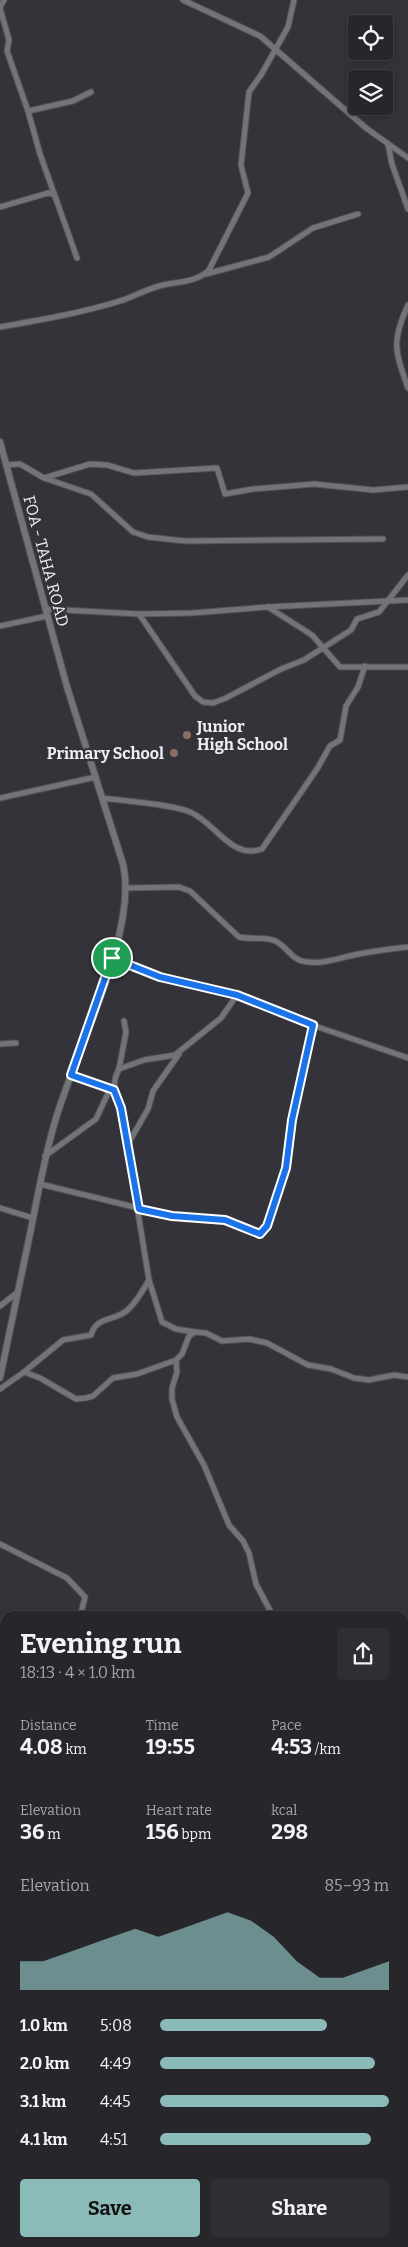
<!DOCTYPE html>
<html lang="en">
<head>
<meta charset="utf-8">
<style>
  body { margin:0; font-family:Bitter,serif; background:#2e2e33; color:#f1f3f6; height:100vh; display:flex; flex-direction:column; font-size:19px; white-space:nowrap }
  * { box-sizing:border-box; margin:0 }
  p { font-size:16px; color:#a4a5a9 }
  .icon { flex:none; width:28px; height:28px; fill:none; stroke:currentColor; stroke-width:2; stroke-linecap:round; stroke-linejoin:round }
  .map { position:relative; flex:1; overflow:hidden }
  .drawer { position:absolute; left:0px; top:1611px; width:409px; height:636px; display:flex; flex-direction:column; background:#26262b; border-radius:15px 15px 0 0; box-shadow:0 2px 8px #0003,0 0 0 1px #424347 }
  .drawer>* { flex:none }
  .controls { position:absolute; left:348px; top:15px; display:grid; gap:10px }
  .controls a { display:grid; place-items:center; width:45px; height:45px; border-radius:5px; background:#26262b; box-shadow:0 2px 8px #0003,0 0 0 1px #424347; font-size:25px }
  .pin { position:absolute; display:grid; place-items:center; width:42px; height:42px; color:#fff; margin:-21px; border:2px solid #fff; border-radius:50%; box-shadow:0 1px 5px #0007 }
  .round { display:grid; place-items:center; flex:none; width:52px; height:52px; border-radius:5px; background:#2e2e33 }
  .overview { display:flex; align-items:center; justify-content:space-between; height:85px; padding:0 20px }
  h1 { font-size:28px; font-weight:700; line-height:38px }
  .stats { display:grid; grid-template-columns:repeat(3,1fr); gap:8px; height:85px; padding:5px 20px }
  .stats div { display:grid; align-content:center }
  .stats b { font-size:21px; font-weight:700 }
  .stats small { font-size:14px; font-weight:400 }
  .stats p { font-size:14px }
  .chart { height:140px; padding:10px 20px }
  .chart p { display:flex; justify-content:space-between }
  .chart svg { width:100%; height:90px; margin-top:5px; fill:#8bbbb9; opacity:.7 }
  .cta { display:flex; gap:10px; margin-top:auto; padding:10px 20px }
  .cta a { flex:1; height:58px; border-radius:5px; background:#8bbbb9; color:#111; font-size:20px; font-weight:700; line-height:58px; text-align:center }
  .cta a+a { background:#2e2e33; color:#f1f3f6 }
  ul { padding:0 20px; list-style:none; font-size:16px }
  li { display:grid; grid-template-columns:80px 60px 1fr; align-items:center; height:38px }
  li i { height:12px; border-radius:6px; background:#8bbbb9 }
  .map>svg:first-child { display:block }
</style>
</head>
<body>
<div class="map">
<svg width="408" height="2247" viewBox="0 0 408 2247">
  <rect width="100%" height="100%" fill="#333339"/>
  <g fill="none" stroke-linecap="round" stroke-linejoin="round">
    <defs>
      <g id="minor">
        <path d="M 183,0 L 260,36 L 366,128 L 408,158"/>
        <path d="M 0,7 L 4,0"/>
        <path d="M 0,8 L 9,40 L 7,51 L 28,111 L 40,154 L 77,258"/>
        <path d="M 28,111 L 73,101 L 91,92"/>
        <path d="M 388,144 L 392,164 L 408,209"/>
        <path d="M 0,207 L 48,193 L 53,194"/>
        <path d="M 206,274 L 269,257 L 313,228 L 358,214"/>
        <path d="M 408,305 C 391,342 395,351 408,388"/>
        <path d="M 0,327 C 40,320 81,313 120,301 C 134,297 148,288 163,285 C 178,282 197,282 209,270 L 248,193 L 241,165 L 249,92 L 261,75 L 288,27 L 294,0"/>
        <path d="M 6,465 L 20,464 L 44,478 L 91,494 L 133,532 L 148,537 L 185,541 L 383,539"/>
        <path d="M 44,478 L 90,464 L 107,465 L 134,473 L 217,468 L 225,494 L 253,489 L 314,484 L 373,490 L 408,487"/>
        <path d="M 268,607 L 312,635 L 340,667 L 408,667"/>
        <path d="M 45,609 L 139,614 L 192,613 L 268,607 L 408,600"/>
        <path d="M 139,614 L 195,696 L 203,702 L 213,703 L 226,698 L 281,669 L 304,660 L 351,630 L 357,619 L 379,612 L 408,575"/>
        <path d="M 0,626 L 47,616"/>
        <path d="M 0,798 L 96,777"/>
        <path d="M 102,798 C 124,801 171,804 190,812 C 216,823 231,860 262,849 L 317,769 L 330,746 L 340,740 L 346,706 L 358,687 L 365,666"/>
        <path d="M 127,888 L 179,887 L 190,891 L 239,937 C 251,940 270,935 280,944 C 291,952 293,961 308,962 C 324,964 339,958 354,955 C 372,951 390,949 408,947"/>
        <path d="M 112,958 L 160,977 L 237,995 L 318,1027 L 408,1058"/>
        <path d="M 0,1044 L 16,1043"/>
        <path d="M 119,1069 L 126,1032 L 124,1021"/>
        <path d="M 71,1075 L 111,1089"/>
        <path d="M 128,1144 L 148,1109 L 153,1091 L 179,1054"/>
        <path d="M 45,1156 L 96,1119 L 110,1089"/>
        <path d="M 40,1184 L 171,1216 L 225,1219 L 260,1234 L 267,1226 L 286,1168 L 292,1120 L 313,1025"/>
        <path d="M 0,1208 L 33,1218"/>
        <path d="M 0,1306 L 18,1292"/>
        <path d="M 195,1332 L 176,1329 L 162,1322 L 149,1280 L 121,1108 C 115,1093 111,1084 119,1069 L 144,1060 L 175,1055 L 221,1018 L 237,995"/>
        <path d="M 176,1360 L 177,1372 L 172,1388 L 172,1399 L 177,1417 L 204,1465 L 229,1525 L 243,1541 L 249,1553 L 256,1584 L 273,1616"/>
        <path d="M 24,1372 L 63,1340 L 91,1335 C 96,1317 112,1321 125,1312 C 135,1305 143,1290 149,1280"/>
        <path d="M 0,1389 L 24,1372 L 40,1378 L 76,1399 L 86,1398 L 93,1396 L 113,1378 L 137,1374 L 176,1360 L 182,1354 L 189,1336 L 195,1332 L 206,1333 L 222,1341 L 249,1339 L 267,1343 L 308,1365 L 331,1369 L 354,1378 L 369,1380 L 394,1375 L 408,1377"/>
        <path d="M 0,1544 L 67,1578 L 85,1597 L 81,1613"/>
        <path d="M 0,1766 L 5,1768"/>
        <path d="M 0,1810 L 5,1810"/>
        <path d="M 0,1842 L 5,1852"/>
        <path d="M 404,1904 L 408,1912"/>
        <path d="M 0,1988 L 5,1990"/>
        <path d="M 0,2111 L 5,2113"/>
        <path d="M 0,2137 L 5,2137"/>
        <path d="M 404,2212 L 408,2215"/>
        <path d="M 244,2247 L 244,2242"/>
      </g>
      <path id="tertiary" d="M 0,442 L 67,687 L 123,864 C 139,932 73,1055 54,1125 C 44,1160 38,1194 31,1229 C 21,1279 10,1328 0,1378"/>
    </defs>
    <use href="#minor" stroke="#515157" stroke-width="7"/>
    <use href="#tertiary" stroke="#515157" stroke-width="8"/>
    <use href="#minor" stroke="#737477" stroke-width="5"/>
    <use href="#tertiary" stroke="#737477" stroke-width="6"/>
  </g>
  <g fill="none" stroke-linecap="round" stroke-linejoin="round">
    <defs>
      <path id="route" d="M 112,958 L 160,977 L 237,995 L 313,1025 L 292,1120 L 286,1168 L 267,1226 L 260,1234 L 225,1220 L 172,1216 L 139,1209 L 121,1108 L 114,1090 L 71,1075 Z"/>
    </defs>
    <use href="#route" stroke="#fff" stroke-width="10"/>
    <use href="#route" stroke="#1a73e8" stroke-width="6"/>
  </g>
  <g fill="#8d6e63" stroke="#333339" stroke-width="2">
    <circle cx="187" cy="735" r="5"/>
    <circle cx="174" cy="753" r="5"/>
  </g>
  <g text-anchor="middle" dominant-baseline="central" stroke-width="4.5" stroke-linejoin="round" paint-order="stroke">
    <g font-size="16" fill="#efeff3" stroke="#333339">
      <text transform="translate(46 561) rotate(75)">FOA - TAHA ROAD</text>
    </g>
    <g font-size="16" font-weight="bold" fill="#efeff3" stroke="#333339" text-anchor="start">
      <text x="197" y="726">Junior<tspan x="197" dy="18">High School</tspan></text>
      <text x="164" y="753" text-anchor="end">Primary School</text>
    </g>
  </g>
</svg>
<div class="controls">
<a><svg class="icon" aria-label="locate" viewBox="0 0 24 24"><circle cx="12" cy="12" r="6"/><path d="M12 2v4M12 18v4M2 12h4M18 12h4"/></svg></a>
<a><svg class="icon" aria-label="layers" viewBox="0 0 24 24"><path d="M12 4l9 5-9 5-9-5zM3 14l9 5 9-5"/></svg></a>
</div>
<div class="pin" style="left:112px;top:958px;background:#1e9e55"><svg class="icon" aria-label="arrive" viewBox="0 0 24 24"><path d="M6 21V4h12l-3 4 3 4H6"/></svg></div>
<section class="drawer">
<div class="overview"><div><h1>Evening run</h1><p>18:13 · 4 × 1.0 km</p></div><a class="round"><svg class="icon" aria-label="share" viewBox="0 0 24 24"><path d="M12 15V3M7 8l5-5 5 5M5 13v7h14v-7"/></svg></a></div>
<div class="stats">
<div><p>Distance</p><b>4.08<small> km</small></b></div>
<div><p>Time</p><b>19:55</b></div>
<div><p>Pace</p><b>4:53<small> /km</small></b></div>
</div>
<div class="stats">
<div><p>Elevation</p><b>36<small> m</small></b></div>
<div><p>Heart rate</p><b>156<small> bpm</small></b></div>
<div><p>kcal</p><b>298</b></div>
</div>
<div class="chart"><p><span>Elevation</span>85–93 m</p>
<svg viewBox="0 0 160 44" preserveAspectRatio="none"><path d="M0 44V30L10 30L20 26L30 22L40 18L50 14L60 18L70 14L80 10L90 6L100 10L110 18L120 30L130 38L140 38L150 34L160 30V44z"/></svg>
</div>
<ul>
<li><b>1.0 km</b>5:08<i style="width:73%"></i></li>
<li><b>2.0 km</b>4:49<i style="width:94%"></i></li>
<li><b>3.1 km</b>4:45<i style="width:100%"></i></li>
<li><b>4.1 km</b>4:51<i style="width:92%"></i></li>
</ul>
<div class="cta"><a>Save</a><a>Share</a></div>
</section>
</div>
</body>
</html>
